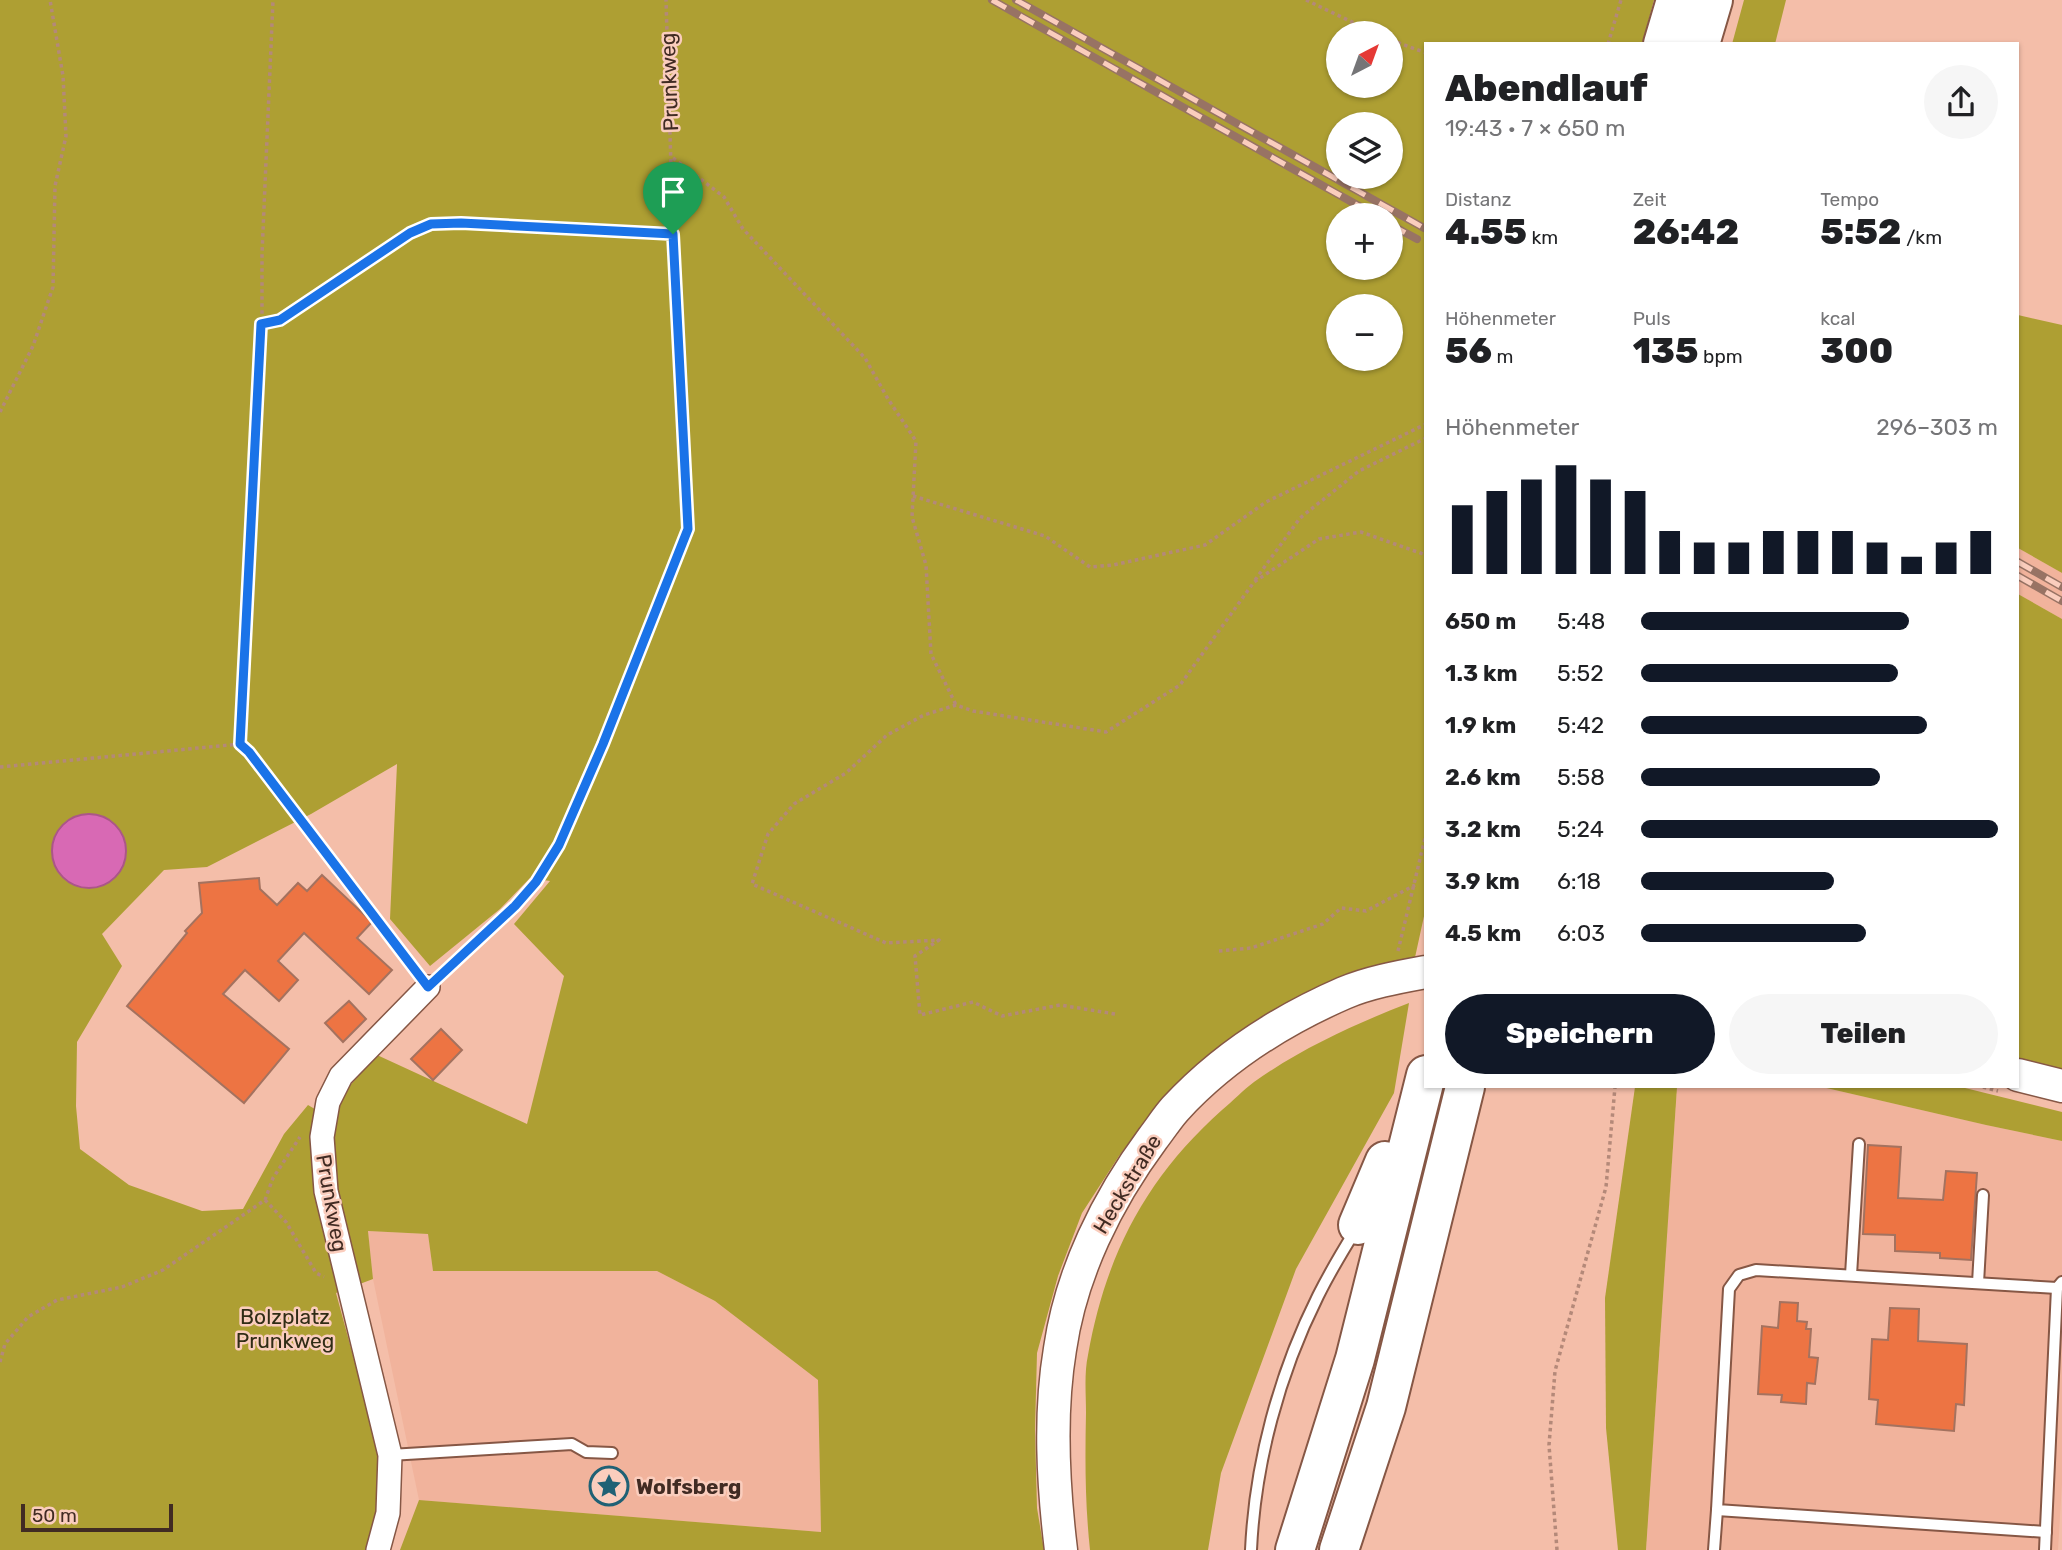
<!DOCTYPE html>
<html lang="de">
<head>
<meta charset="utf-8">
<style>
  body { margin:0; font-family:Rubik,sans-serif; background:#f6f6f6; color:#202124; height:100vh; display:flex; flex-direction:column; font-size:26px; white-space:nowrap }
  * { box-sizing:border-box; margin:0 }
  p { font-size:23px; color:#757577 }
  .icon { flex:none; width:38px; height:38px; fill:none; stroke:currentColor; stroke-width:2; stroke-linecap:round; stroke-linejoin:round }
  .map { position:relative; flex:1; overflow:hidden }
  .details { position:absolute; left:1424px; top:42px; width:595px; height:1046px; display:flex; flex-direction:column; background:#fff; border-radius:0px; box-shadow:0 2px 5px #0004 }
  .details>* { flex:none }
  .needle { width:46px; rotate:41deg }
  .controls { position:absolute; left:1326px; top:21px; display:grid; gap:14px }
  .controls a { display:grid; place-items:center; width:77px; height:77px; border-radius:50%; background:#fff; box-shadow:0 2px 5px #0004; font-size:35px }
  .scale { position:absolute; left:21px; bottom:18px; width:152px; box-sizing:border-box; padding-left:7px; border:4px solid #412b23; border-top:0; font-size:19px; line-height:24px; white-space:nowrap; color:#412b23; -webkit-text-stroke:5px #facdbd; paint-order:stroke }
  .pin { position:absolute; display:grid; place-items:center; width:60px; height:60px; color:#fff; margin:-72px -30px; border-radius:50% 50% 50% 0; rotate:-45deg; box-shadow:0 0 7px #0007 }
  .pin .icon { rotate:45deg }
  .round { display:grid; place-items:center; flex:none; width:74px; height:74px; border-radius:37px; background:#f6f6f6 }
  .head { display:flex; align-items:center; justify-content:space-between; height:119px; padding:0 21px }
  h1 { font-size:38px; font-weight:800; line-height:52px }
  .metrics { display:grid; grid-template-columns:repeat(3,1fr); gap:10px; height:119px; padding:7px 21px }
  .metrics div { display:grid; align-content:center }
  .metrics b { font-size:35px; font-weight:800 }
  .metrics small { font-size:19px; font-weight:400 }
  .metrics p { font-size:19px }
  .chart { height:196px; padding:14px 21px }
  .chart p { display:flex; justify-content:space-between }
  .chart svg { width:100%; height:126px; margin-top:7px; stroke:#111827; stroke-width:6 }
  .primary-button { display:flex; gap:14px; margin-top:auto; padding:14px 21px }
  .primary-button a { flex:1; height:80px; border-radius:42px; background:#111827; color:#fff; font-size:28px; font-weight:800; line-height:80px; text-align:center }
  .primary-button a+a { background:#f6f6f6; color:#202124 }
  ul { padding:0 21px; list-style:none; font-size:23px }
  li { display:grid; grid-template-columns:112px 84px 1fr; align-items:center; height:52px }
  li i { height:18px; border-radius:9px; background:#111827 }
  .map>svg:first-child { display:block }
</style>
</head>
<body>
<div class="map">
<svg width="2062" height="1550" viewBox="0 0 2062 1550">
  <rect width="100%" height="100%" fill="#f4bea9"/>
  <g fill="#f1b39c">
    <path d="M 2018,548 L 2062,573 L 2062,619 L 2018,594 Z"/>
    <path d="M 1677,1087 L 1822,1087 L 1986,1125 L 2062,1141 L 2062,1483 L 2058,1550 L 1646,1550 Z"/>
    <path d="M 368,1231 L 428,1234 L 433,1271 L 657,1271 L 715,1301 L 818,1380 L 821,1532 L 419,1500 L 373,1279 Z"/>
  </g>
  <g fill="#ae9f33" fill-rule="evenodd">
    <path d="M 0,0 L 1654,0 L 1642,44 L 1426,44 L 1426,907 L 1414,962 L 1224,1046 L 1161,1100 L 1119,1156 L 1082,1213 L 1058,1276 L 1037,1353 L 1035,1430 L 1037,1508 L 1044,1550 L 400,1550 L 419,1500 L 821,1532 L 818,1380 L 715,1301 L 657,1271 L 433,1271 L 428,1234 L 368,1231 L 373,1279 L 336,1293 L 381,1459 L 374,1532 L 368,1550 L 0,1550 ZM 1339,33 L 1391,33 L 1391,86 L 1339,86 ZM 1339,124 L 1391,124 L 1391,177 L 1339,177 ZM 1339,215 L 1391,215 L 1391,268 L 1339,268 ZM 1339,306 L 1391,306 L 1391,359 L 1339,359 ZM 397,764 L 390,919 L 430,966 L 500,909 L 530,878 L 550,881 L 514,924 L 564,976 L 527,1124 L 377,1055 L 345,1091 L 335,1121 L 308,1105 L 284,1134 L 243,1209 L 202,1211 L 129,1185 L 80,1149 L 76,1106 L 77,1042 L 122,966 L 102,934 L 164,870 L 207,867 L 311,814 Z"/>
    <path d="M 1744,0 L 1786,0 L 1775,44 L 1732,44 Z"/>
    <path d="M 2018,315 L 2062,325 L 2062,573 L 2018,548 Z"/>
    <path d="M 2018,594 L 2062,619 L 2062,1071 L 2018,1060 Z"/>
    <path d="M 1409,1003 L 1394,1093 L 1296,1269 L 1221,1473 L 1208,1550 L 1090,1550 C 1085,1503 1085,1460 1086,1413 C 1086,1394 1084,1373 1088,1355 C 1106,1254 1146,1178 1222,1110 C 1233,1101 1243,1090 1254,1082 C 1302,1048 1355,1024 1409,1003 Z"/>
    <path d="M 1635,1087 L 1677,1087 L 1646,1550 L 1618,1550 L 1606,1428 L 1605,1298 Z"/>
    <path d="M 1822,1087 L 1961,1087 L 2062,1112 L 2062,1141 L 1986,1125 Z"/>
  </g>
  <circle fill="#d869b4" stroke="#ab5688" stroke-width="2" cx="89" cy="851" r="37"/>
  <g fill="#ed7443" stroke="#a4725f" stroke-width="2">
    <path d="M 322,875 L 372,922 L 357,938 L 392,970 L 369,994 L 304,933 L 278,961 L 298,980 L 279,1001 L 245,970 L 223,994 L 289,1049 L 244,1103 L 127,1006 L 187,933 L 185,931 L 202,913 L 199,883 L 259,878 L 260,889 L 277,905 L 298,883 L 307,891 Z"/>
    <path d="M 349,1001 L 366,1019 L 343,1042 L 325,1023 Z"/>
    <path d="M 441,1029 L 462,1050 L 433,1080 L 411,1059 Z"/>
    <path d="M 1868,1145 L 1901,1147 L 1898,1198 L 1943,1200 L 1946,1171 L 1977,1173 L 1971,1260 L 1940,1258 L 1940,1253 L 1895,1251 L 1895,1235 L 1863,1234 Z"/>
    <path d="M 1780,1302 L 1798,1303 L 1797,1321 L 1807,1322 L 1806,1329 L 1811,1329 L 1809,1357 L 1818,1358 L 1815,1384 L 1807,1383 L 1806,1404 L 1781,1402 L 1782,1395 L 1758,1394 L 1762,1326 L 1778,1328 Z"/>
    <path d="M 1890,1308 L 1919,1309 L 1918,1341 L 1967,1344 L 1964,1405 L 1956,1404 L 1954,1431 L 1876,1424 L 1878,1400 L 1869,1399 L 1872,1339 L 1888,1340 Z"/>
  </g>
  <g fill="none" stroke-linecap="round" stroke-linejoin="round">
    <defs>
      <g id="service">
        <path d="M 1851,1275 L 1859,1144"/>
        <path d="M 1978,1283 L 1983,1195"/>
        <path d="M 390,1455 L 572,1444 L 586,1452 L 612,1453"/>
        <path d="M 2046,1532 L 1717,1510 L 1729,1289 L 1739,1275 L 1756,1270 L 2057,1288"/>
        <path d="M 1251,1550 C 1255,1463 1279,1374 1318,1296 C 1329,1274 1342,1252 1355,1231"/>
        <path d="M 1714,1550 L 1717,1510"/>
        <path d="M 2045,1550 L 2057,1288 L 2062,1282"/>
      </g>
      <path id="minor" d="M 378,1550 L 388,1513 L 390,1455 L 326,1191 L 322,1137 L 328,1102 L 341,1076 L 428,987"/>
      <g id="secondary">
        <path d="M 2018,1075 L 2062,1086"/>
        <path d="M 1061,1550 C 1053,1484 1049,1415 1060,1349 C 1071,1273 1107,1200 1153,1138 C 1160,1129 1167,1118 1175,1109 C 1221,1059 1282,1020 1344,993 C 1370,982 1399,977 1426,972"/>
      </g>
      <g id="motorway">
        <path d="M 1663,44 L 1676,0"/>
        <path d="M 1700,44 L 1713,0"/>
        <path d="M 1358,1225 L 1385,1161"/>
        <path d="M 1295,1550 L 1355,1359 L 1426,1075"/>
        <path d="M 1339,1550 L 1386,1407 L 1465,1087"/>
      </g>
    </defs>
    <use href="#service" stroke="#865745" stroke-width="14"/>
    <use href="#minor" stroke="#865745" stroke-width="26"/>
    <use href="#secondary" stroke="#865745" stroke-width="35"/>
    <use href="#motorway" stroke="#865745" stroke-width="42"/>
    <g stroke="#b48979" stroke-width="3.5" stroke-dasharray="3.5 3.5" stroke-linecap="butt">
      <path d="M 1306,0 L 1375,33"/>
      <path d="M 1391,40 L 1426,53"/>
      <path d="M 1608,44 L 1621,0"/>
      <path d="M 673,158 L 724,197 L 743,229 L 865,358 L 888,399 L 916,441 L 912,517 L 926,565 L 931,654 L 956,705"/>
      <path d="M 262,324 L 280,320 L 410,233 L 431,224 L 596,228 L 673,234"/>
      <path d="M 0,412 L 33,346 L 53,287 L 55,186 L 66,136 L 63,76 L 50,0"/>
      <path d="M 913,496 L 1045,536 L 1090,567 L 1113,565 L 1205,545 L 1266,502 L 1426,424"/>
      <path d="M 1255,580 L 1300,518 L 1359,471 L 1426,438"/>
      <path d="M 240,744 L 249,752 L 416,972"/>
      <path d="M 0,767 L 240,744 L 262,324 L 262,254 L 273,0"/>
      <path d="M 1219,951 L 1251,948 L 1323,924 L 1341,908 L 1366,911 L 1415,885"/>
      <path d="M 1398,951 L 1426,834"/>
      <path d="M 443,973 L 515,906 L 536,882 L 559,845 L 603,745 L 688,529 L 673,234 L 666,0"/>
      <path d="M 1115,1014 L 1060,1005 L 1002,1016 L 973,1002 L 920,1015 L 915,956 L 939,940 L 886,943 L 752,884 L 768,834 L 794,804 L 846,773 L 887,735 L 924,715 L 956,705 L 973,711 L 1106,732 L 1180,685 L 1254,582 L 1319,539 L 1361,532 L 1426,555"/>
      <path d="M 1983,1087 L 1998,1091"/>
      <path d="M 265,1200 L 286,1222 L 316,1273 L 324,1277"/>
      <path d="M 0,1362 L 5,1344 L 28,1317 L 57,1300 L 122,1287 L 163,1270 L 265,1200 L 273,1178 L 300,1137"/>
      <path d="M 1557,1550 L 1549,1445 L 1555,1371 L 1606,1187 L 1615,1087"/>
    </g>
    <use href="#service" stroke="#fff" stroke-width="10"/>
    <use href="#minor" stroke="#fff" stroke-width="23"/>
    <use href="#secondary" stroke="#fff" stroke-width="32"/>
    <use href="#motorway" stroke="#fff" stroke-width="38"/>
    <defs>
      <g id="rail">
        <path d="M 992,0 L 1375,215"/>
        <path d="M 1016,0 L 1424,228"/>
        <path d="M 1391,225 L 1417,239"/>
        <path d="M 2018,562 L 2062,587"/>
        <path d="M 2018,576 L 2062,601"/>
      </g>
    </defs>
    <use href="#rail" stroke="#987364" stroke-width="8"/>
    <use href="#rail" stroke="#facdbd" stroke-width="5" stroke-dasharray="16" stroke-linecap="butt"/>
  </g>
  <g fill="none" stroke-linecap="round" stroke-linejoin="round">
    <defs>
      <path id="route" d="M 461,223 L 673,234 L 688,529 L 603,744 L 559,845 L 536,882 L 515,906 L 428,987 L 249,752 L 240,744 L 261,324 L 280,320 L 410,233 L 431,224 Z"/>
    </defs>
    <use href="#route" stroke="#fff" stroke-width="14"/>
    <use href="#route" stroke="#1a73e8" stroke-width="9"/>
  </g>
  <defs>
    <symbol id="sight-ring" viewBox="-11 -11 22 22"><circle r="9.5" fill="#facdbd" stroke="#1f6175" stroke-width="1.5"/><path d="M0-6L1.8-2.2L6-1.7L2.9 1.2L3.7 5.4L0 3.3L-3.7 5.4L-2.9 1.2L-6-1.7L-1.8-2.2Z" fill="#1f6175"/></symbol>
  </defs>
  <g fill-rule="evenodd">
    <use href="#sight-ring" x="587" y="1464" width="44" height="44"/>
  </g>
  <g text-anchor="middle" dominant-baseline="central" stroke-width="5" stroke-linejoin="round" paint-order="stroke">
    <g font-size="21" fill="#412b23" stroke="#facdbd">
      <text transform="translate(669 82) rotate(-92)">Prunkweg</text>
      <text transform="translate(1127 1184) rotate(-59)">Heckstraße</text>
      <text transform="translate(332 1203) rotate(80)">Prunkweg</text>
    </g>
    <g font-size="21" fill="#302c15" stroke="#facdbd">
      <text x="285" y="1316">Bolzplatz<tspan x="285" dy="24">Prunkweg</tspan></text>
    </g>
    <g font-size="21" font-weight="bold" fill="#412b23" stroke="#facdbd" text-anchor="start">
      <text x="636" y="1486">Wolfsberg</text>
    </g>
  </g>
</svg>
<div class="controls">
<a><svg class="needle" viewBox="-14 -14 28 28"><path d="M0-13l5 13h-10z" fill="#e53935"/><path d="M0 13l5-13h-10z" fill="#757577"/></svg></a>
<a><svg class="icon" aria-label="layers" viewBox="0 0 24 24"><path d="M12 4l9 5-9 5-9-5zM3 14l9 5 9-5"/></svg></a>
<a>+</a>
<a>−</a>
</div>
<div class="scale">50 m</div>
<div class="pin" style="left:673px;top:234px;background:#1e9e55"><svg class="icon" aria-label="arrive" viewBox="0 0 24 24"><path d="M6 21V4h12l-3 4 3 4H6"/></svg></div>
<section class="details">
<div class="head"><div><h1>Abendlauf</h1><p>19:43 · 7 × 650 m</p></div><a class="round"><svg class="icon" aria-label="share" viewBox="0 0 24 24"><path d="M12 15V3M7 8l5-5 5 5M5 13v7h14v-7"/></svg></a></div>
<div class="metrics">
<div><p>Distanz</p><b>4.55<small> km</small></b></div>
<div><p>Zeit</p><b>26:42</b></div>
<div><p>Tempo</p><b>5:52<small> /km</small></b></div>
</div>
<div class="metrics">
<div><p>Höhenmeter</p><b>56<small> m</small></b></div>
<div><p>Puls</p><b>135<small> bpm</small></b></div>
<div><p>kcal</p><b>300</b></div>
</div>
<div class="chart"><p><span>Höhenmeter</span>296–303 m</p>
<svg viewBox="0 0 160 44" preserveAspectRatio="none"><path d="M5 44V20M15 44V15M25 44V11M35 44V6M45 44V11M55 44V15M65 44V29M75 44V33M85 44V33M95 44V29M105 44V29M115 44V29M125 44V33M135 44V38M145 44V33M155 44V29"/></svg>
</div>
<ul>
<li><b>650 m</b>5:48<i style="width:75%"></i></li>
<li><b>1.3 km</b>5:52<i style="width:72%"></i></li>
<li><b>1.9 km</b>5:42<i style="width:80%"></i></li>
<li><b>2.6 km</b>5:58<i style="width:67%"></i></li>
<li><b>3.2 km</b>5:24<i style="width:100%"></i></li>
<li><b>3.9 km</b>6:18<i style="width:54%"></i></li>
<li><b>4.5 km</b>6:03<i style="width:63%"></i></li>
</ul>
<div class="primary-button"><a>Speichern</a><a>Teilen</a></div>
</section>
</div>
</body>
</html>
